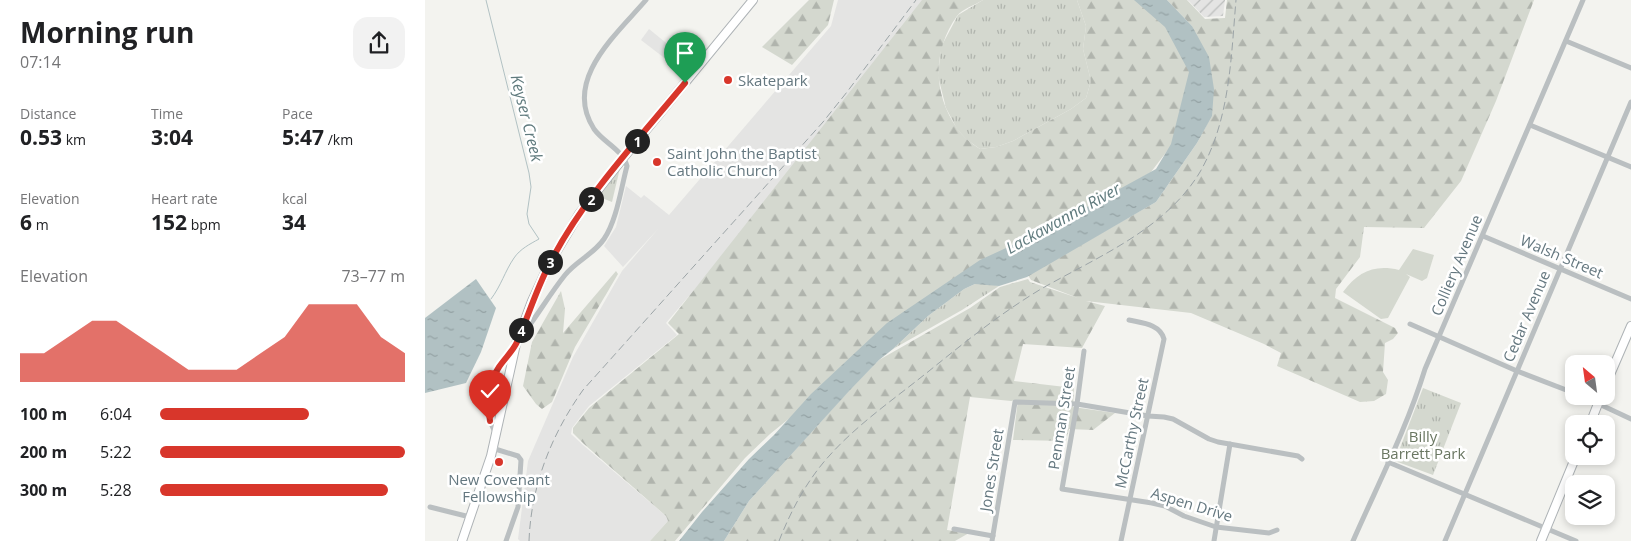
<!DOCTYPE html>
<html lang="en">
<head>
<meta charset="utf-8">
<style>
  body { margin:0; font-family:"Open Sans",sans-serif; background:#f2f2f2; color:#202124; height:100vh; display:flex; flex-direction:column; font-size:19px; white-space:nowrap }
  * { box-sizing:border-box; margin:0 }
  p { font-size:16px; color:#757577 }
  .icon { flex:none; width:28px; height:28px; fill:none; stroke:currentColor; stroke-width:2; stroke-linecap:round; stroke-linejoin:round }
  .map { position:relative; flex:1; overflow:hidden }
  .panel { display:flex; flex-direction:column; background:#fff; width:425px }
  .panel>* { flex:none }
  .needle { width:32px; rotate:331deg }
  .controls { position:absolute; left:1140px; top:355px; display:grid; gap:10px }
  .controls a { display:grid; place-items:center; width:50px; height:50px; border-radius:10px; background:#fff; box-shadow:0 2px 8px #0003; font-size:25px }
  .pin { position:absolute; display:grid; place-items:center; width:42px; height:42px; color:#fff; margin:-51px -21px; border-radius:50% 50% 50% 0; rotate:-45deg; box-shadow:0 0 5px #0007 }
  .pin .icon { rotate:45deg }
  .km { position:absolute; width:25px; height:25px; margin:-12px; border-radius:50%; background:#222; color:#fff; font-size:14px; line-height:25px; text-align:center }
  .round { display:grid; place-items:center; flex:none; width:52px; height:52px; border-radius:15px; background:#f2f2f2 }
  .headline { display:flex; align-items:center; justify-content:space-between; height:85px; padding:0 20px }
  h1 { font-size:28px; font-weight:700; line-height:38px }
  .stats { display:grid; grid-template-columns:repeat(3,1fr); gap:8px; height:85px; padding:5px 20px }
  .stats div { display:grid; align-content:center }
  .stats b { font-size:21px; font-weight:700 }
  .stats small { font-size:14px; font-weight:400 }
  .stats p { font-size:14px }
  .chart { height:140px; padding:10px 20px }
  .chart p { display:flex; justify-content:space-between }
  .chart svg { width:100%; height:90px; margin-top:5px; fill:#d8362b; opacity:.7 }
  ul { padding:0 20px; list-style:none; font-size:16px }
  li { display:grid; grid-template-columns:80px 60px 1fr; align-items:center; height:38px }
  li i { height:12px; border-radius:6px; background:#d8362b }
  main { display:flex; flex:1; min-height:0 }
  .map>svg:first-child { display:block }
</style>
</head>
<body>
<main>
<section class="panel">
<div class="headline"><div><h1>Morning run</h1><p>07:14</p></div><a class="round"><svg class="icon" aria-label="share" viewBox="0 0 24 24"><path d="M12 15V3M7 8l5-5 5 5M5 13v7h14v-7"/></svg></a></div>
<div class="stats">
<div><p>Distance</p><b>0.53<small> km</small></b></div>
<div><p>Time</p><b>3:04</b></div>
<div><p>Pace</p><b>5:47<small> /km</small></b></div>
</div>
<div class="stats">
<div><p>Elevation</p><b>6<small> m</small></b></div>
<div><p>Heart rate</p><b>152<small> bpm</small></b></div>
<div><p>kcal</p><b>34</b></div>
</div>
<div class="chart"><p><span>Elevation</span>73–77 m</p>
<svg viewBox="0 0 160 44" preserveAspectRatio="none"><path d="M0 44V30L10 30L20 22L30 14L40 14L50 22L60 30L70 38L80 38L90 38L100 30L110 22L120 6L130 6L140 6L150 22L160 30V44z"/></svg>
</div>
<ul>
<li><b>100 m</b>6:04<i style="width:61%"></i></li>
<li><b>200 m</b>5:22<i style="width:100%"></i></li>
<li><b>300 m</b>5:28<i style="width:93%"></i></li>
</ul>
</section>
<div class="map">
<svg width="1206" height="541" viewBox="0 0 1206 541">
  <defs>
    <pattern id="industrial-furrows" width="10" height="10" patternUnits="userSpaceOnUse" patternTransform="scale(1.25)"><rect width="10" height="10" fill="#e4e4e3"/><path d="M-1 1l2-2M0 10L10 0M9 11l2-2" fill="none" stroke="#bcbebd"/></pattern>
    <pattern id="grass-tufts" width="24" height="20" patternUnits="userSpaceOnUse" patternTransform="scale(1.25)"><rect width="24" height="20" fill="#d4d8cf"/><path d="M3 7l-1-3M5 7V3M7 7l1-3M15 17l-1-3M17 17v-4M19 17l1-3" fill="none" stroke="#b0b4ad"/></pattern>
    <pattern id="forest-firs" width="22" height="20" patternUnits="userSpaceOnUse" patternTransform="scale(1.25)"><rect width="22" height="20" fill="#d4d8cf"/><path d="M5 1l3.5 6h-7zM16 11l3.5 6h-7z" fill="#b0b4ad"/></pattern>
    <pattern id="water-ripples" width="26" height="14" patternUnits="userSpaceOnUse" patternTransform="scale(1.25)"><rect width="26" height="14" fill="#b1c1c3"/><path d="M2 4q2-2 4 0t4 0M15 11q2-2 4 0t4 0" fill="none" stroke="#94a2a4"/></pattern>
  </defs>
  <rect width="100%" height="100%" fill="#f3f3ef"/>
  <g fill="#e4e4e3">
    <path d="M 413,0 L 504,0 L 309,243 L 241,323 L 252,335 L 164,406 L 147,428 L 146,434 L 158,445 L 241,516 L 243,521 L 225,541 L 95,541 L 93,539 L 103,461 L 148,357 L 197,271 L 233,229 L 198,267 L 179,246 L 191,227 L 201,186 L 216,198 L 219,195 L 244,215 L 406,26 Z"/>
    <path d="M 224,29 L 267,64 L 259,73 L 216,40 Z"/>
  </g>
  <path fill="url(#industrial-furrows)" d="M 763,0 L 800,0 L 798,16 L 779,17 Z"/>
  <g fill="url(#grass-tufts)">
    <path d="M 558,0 L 652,0 L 661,26 L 658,49 L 666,81 L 661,98 L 646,109 L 588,141 L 571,147 L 555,149 L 541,139 L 532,129 L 521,108 L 513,76 L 516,47 L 533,15 Z"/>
    <path d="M 195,168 L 187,202 L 172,196 Z"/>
    <path d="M 560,283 L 574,286 L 537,310 L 468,349 L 503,316 L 539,289 L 550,284 Z"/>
    <path d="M 998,388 L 1036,403 L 1008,475 L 970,461 Z"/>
  </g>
  <g fill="url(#forest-firs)">
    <path d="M 384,0 L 409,0 L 403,25 L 367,65 L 337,47 Z"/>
    <path d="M 497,0 L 558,0 C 550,5 537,9 532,16 C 507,51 508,94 532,128 C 538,137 546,143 555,149 L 571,147 L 588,141 L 646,109 L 661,98 L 666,81 L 658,49 L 661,26 L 652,0 L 718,0 L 746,27 L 768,72 L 749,142 L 726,172 L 605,243 L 429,366 L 345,434 L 320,458 L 250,541 L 225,541 L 243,521 L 241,516 L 159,444 L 148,433 L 148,428 L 164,408 L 254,334 L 243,323 Z"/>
    <path d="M 742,0 L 762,0 L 780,19 L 800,18 L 802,0 L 1109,0 L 1071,101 L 1036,181 L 999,228 L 939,227 L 935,257 L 911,289 L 910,298 L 970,328 L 973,333 L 968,339 L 960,343 L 958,372 L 963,380 L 961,394 L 949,401 L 935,402 L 852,366 L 856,353 L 839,344 L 766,313 L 661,301 L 680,306 L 657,348 L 598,344 L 589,381 L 649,388 L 648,407 L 690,413 L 668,430 L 644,429 L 641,441 L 588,440 L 593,400 L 586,401 L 545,397 L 522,530 L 544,533 L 530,541 L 299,541 L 324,501 L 429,385 L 454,360 L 545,308 L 575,287 L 603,279 L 605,282 L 653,298 L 606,280 L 603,275 L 731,202 L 772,143 L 787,115 L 767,26 Z"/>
    <path d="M 191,271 L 193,274 L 150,347 L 127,402 L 117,409 L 111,404 L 98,386 L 107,342 L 136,291 L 140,309 L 138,333 Z"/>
  </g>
  <path fill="#d4d8cf" d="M 988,249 L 1009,255 L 1002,278 L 997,281 L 981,274 L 985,277 L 963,318 L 956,319 L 918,292 C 933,272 949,264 974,270 Z"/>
  <g fill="url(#water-ripples)">
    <path d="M 709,0 L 742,0 L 767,26 L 784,57 L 789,89 L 787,116 L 772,143 L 731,202 L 602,277 L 574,286 L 550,284 L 539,289 L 503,316 L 468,349 L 454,360 L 425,390 L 324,501 L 299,541 L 254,541 L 277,512 L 324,459 L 349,435 L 386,394 L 462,323 L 555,260 L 618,231 L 731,169 L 746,144 L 764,72 L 740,27 Z"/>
    <path d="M 51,279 L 71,308 L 56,352 L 41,383 L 0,393 L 0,318 Z"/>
  </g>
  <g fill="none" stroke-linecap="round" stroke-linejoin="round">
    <path stroke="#b1c1c3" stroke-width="1" d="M 61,0 L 104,173 L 106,187 L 102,214 L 104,224 L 114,239 C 105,244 95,249 89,258 C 80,271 76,286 66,299"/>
    <defs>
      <g id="primary">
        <path d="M 1181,384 L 1206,326"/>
        <path d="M 1165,424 L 1176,396"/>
        <path d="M 37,541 L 66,456 L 91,344 L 107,301 L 124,264 L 154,214 L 199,157 L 328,0"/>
        <path d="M 1116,541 L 1151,456"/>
      </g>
    </defs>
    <use href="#primary" stroke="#aeb3b6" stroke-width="10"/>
    <g stroke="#babfc1" stroke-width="5">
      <path d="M 1141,41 L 1206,68"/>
      <path d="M 1105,125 L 1206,167"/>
      <path d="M 1058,236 L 1206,299"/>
      <path d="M 985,324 L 1092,371 L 1149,393"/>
      <path d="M 95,338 C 111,318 124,295 140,275 C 151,261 169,254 179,239 C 192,220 196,188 202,166 C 197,149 179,143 169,129 C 137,80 192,34 221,0"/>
      <path d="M 659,351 L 652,404 L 637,489 L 727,503 L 740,506 L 759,516 L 791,527 L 844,533 L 852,530"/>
      <path d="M 1157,396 L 1206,419"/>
      <path d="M 70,432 C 52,398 68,375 89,347"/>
      <path d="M 67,448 L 93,456 L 96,460 L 93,507 L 81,541"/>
      <path d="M 963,462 L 1151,541"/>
      <path d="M 5,507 L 45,517"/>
      <path d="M 529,529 L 568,536"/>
      <path d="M 567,541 L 590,402 L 652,404 L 723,416 L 739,417 L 748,419 L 784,439 L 793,442 L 873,456 L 877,459"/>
      <path d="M 696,541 L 739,339 C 735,324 717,323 704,320"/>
      <path d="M 789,541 L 805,444"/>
      <path d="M 928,541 C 953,484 982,428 1000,369 L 1158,0"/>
      <path d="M 1020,541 L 1206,102"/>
    </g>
    <use href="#primary" stroke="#fff" stroke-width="8"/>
    <g stroke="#9ca4a7" stroke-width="1" stroke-dasharray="8 4" stroke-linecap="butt">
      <path d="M 104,541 C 106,486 126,435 158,390 L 398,122 L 422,92 L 491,0"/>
      <path d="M 354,541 C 365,513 379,486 398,463 C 428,427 468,400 504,371 C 540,342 576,313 616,289 C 672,257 740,230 775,172 C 805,120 806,58 811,0"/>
    </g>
  </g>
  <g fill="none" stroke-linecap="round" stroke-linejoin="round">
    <defs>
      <path id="route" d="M 65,421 C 62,398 61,387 74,367 C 80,358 88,351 92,342 C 103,317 111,290 124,265 C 157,199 213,140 260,83"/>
    </defs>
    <use href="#route" stroke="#fff" stroke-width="10"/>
    <use href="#route" stroke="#d8362b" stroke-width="6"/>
  </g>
  <g fill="#d8362b" stroke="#fff" stroke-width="2">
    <circle cx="303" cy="80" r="5"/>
    <circle cx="232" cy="162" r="5"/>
    <circle cx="74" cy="462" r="5"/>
  </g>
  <g text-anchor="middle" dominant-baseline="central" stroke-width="5" stroke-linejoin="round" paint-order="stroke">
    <g font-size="15" fill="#64777f" stroke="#fff" text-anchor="start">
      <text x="313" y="80">Skatepark</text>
      <text x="242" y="153">Saint John the Baptist<tspan x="242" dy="17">Catholic Church</tspan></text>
      <text x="74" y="479" text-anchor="middle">New Covenant<tspan x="74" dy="17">Fellowship</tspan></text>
    </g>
    <g font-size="15" fill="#64777f" stroke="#fff">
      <text transform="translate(1137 256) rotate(23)">Walsh Street</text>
      <text transform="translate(1031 265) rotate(-67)">Colliery Avenue</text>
      <text transform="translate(1101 316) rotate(-67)">Cedar Avenue</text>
      <text transform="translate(636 418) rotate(-81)">Penman Street</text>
      <text transform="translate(706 433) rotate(-78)">McCarthy Street</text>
      <text transform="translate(566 470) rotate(-81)">Jones Street</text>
      <text transform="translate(767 504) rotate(17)">Aspen Drive</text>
    </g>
    <g font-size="15" fill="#6a7762" stroke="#fff">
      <text x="998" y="436">Billy<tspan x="998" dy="17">Barrett Park</tspan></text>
    </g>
    <g font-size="16" font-style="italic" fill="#5f7a7d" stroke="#fff">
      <text transform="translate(102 118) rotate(76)">Keyser Creek</text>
      <text transform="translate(638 218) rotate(-29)">Lackawanna River</text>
    </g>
  </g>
</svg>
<div class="controls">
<a><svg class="needle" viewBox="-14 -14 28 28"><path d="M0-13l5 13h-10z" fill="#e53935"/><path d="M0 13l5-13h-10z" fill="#757577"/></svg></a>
<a><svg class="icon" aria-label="locate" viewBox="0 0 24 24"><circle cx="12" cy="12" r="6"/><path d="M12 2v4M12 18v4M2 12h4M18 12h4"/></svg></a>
<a><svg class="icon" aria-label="layers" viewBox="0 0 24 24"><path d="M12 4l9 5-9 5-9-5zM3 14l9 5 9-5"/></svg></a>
</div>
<div class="pin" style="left:260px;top:83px;background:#1e9e55"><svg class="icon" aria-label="arrive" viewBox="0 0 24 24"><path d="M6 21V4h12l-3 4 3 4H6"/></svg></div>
<div class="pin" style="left:65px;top:421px;background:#d93025"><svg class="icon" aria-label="check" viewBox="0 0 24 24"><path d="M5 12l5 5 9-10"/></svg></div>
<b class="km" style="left:212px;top:141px">1</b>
<b class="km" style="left:166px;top:199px">2</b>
<b class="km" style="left:125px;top:262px">3</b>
<b class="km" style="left:96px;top:330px">4</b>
</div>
</main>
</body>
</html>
